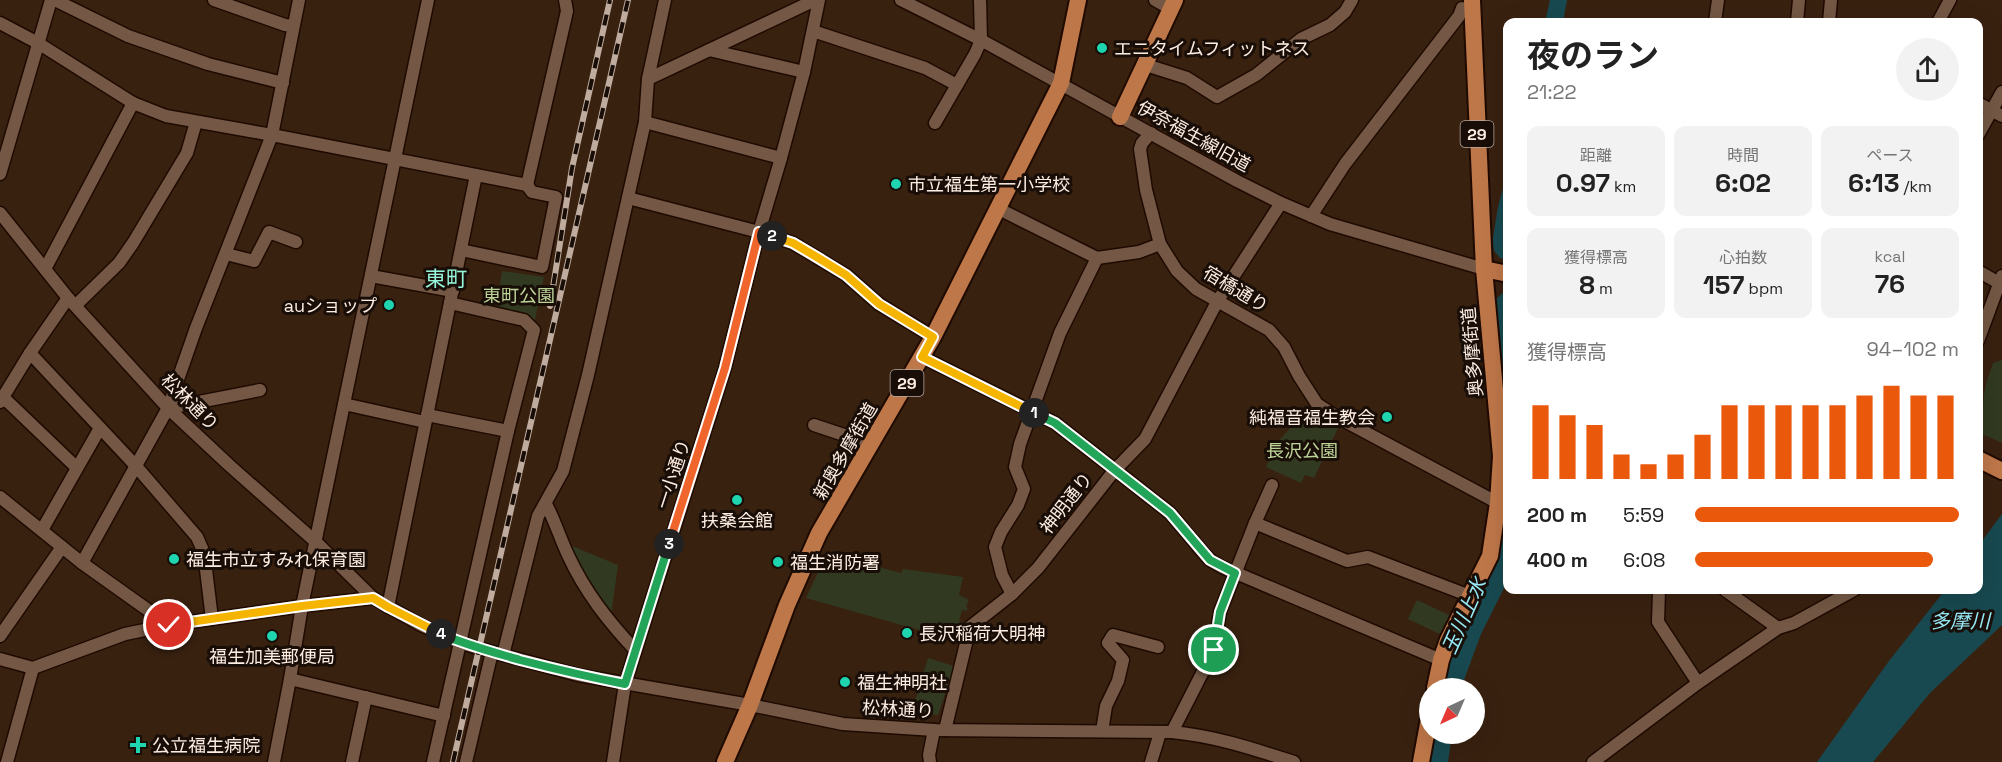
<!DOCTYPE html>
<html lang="ja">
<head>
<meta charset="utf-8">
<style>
  body { margin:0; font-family:"Space Grotesk","Noto Sans JP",sans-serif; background:#f2f2f2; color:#222; height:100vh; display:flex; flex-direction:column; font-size:22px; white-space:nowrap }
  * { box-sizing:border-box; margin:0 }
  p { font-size:20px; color:#767676 }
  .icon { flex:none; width:33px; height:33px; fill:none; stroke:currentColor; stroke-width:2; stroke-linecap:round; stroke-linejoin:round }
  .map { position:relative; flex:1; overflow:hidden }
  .sheet { position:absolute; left:1503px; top:18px; width:480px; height:576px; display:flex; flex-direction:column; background:#fff; border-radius:12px; box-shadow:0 6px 24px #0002 }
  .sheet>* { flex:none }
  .needle { width:39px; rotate:224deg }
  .buttons { position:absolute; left:1419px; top:678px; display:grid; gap:12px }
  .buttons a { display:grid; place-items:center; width:66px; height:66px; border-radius:50%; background:#fff; box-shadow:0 6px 24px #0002; font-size:30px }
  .pin { position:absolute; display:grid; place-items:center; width:51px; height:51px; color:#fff; margin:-26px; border:3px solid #fff; border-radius:50%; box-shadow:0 2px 6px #0007 }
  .km { position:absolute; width:30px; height:30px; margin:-15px; border-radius:50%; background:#222; color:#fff; font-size:16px; line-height:30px; text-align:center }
  .round { display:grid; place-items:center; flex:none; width:63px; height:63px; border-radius:32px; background:#f2f2f2 }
  .headline { display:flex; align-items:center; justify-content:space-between; height:102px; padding:0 24px }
  h1 { font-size:33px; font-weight:700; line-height:45px }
  .stats { display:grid; grid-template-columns:repeat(3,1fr); gap:9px; height:102px; padding:6px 24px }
  .stats div { display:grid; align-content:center; border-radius:12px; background:#f2f2f2; text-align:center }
  .stats b { font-size:26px; font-weight:700 }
  .stats small { font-size:16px; font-weight:400 }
  .stats p { font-size:16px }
  .chart { height:168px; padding:12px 24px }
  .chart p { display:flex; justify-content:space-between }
  .chart svg { width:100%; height:108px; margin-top:6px; stroke:#ea580c; stroke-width:6 }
  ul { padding:0 24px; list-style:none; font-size:20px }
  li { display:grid; grid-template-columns:96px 72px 1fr; align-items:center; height:45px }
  li i { height:15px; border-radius:8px; background:#ea580c }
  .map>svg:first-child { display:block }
</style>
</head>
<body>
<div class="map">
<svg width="2002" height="762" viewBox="0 0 2002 762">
  <rect width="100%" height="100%" fill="#392110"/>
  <g fill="#313a20">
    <path d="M 502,271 L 544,277 L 535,320 L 496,313 Z"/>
    <path d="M 2002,360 L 2002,443 L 1980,433 C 1984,421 1982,409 1984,397 C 1985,385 1989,374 1993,363 Z"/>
    <path d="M 1309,406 L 1316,413 L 1338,428 L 1314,478 L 1305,475 L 1301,483 L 1266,467 L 1277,443 Z"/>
    <path d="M 567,544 L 618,565 L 611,616 L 586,584 Z"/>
    <path d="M 827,553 L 901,573 L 903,569 L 963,577 L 959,595 L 969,600 L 966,606 L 968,609 L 966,611 L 962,610 L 959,621 L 962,622 L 958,632 C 946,633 935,629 923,631 L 806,598 Z"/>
    <path d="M 1417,600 L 1451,616 L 1442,635 L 1408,619 Z"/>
    <path d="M 928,658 L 954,666 L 938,715 L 912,712 Z"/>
  </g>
  <g fill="#184950">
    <path d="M 1550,0 L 1567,0 L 1563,22 L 1545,22 Z"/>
    <path d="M 1507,173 L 1507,582 L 1481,634 L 1461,688 L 1442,688 L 1449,665 L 1474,602 L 1496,563 L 1501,546 L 1505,512 L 1493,238 L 1498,207 Z"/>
    <path d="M 2002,514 L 2002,625 L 1930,693 L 1873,762 L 1817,762 L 1889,661 L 1945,590 L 1978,590 L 1979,545 Z"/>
    <path d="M 1434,734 L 1452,734 L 1448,762 L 1430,762 Z"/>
  </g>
  <path fill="#392110" d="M 1491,247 L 1500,258 L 1508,260 L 1507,289 L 1493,302 Z"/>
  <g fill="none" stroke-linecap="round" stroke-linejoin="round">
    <defs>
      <g id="minor">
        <path d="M 55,0 L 128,36 L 208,64 L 283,83"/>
        <path d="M 214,0 L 285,25 L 293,26"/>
        <path d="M 901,0 L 981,40 L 1237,181 L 1281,203 L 1330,224 L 1484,269"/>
        <path d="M 1155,0 L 1171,9"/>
        <path d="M 1715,22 L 1718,0"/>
        <path d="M 1797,22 L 1799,0"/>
        <path d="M 1829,22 L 1831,0"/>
        <path d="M 1938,22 L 1950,0"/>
        <path d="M 0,23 L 38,43 L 133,103 L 166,116 L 272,135 L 527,185 L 565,20 L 567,11 L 565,0"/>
        <path d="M 813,31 L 925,68 L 957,85"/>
        <path d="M 709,50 L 804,72"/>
        <path d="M 1146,65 L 1187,78 L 1217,97 L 1256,75 L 1301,39 L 1330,25 L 1345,12 L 1352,0"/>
        <path d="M 648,79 L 815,0"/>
        <path d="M 1978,103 L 2002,116"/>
        <path d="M 645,122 L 781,158"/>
        <path d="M 935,123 L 975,54 L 981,40 L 980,0"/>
        <path d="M 1151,133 L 1142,143 L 1140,149 L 1146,190 L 1160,244 L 1177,271 L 1196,289 L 1269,330 L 1284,347 L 1299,376 L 1317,404 L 1337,417 L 1498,503 L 1508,506"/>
        <path d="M 1978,135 L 2002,92"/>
        <path d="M 0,174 L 51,0"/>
        <path d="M 628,198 L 759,232 L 793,243 L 846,275 L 879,304 L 933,337"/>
        <path d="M 999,209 L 1097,258 L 1139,252 L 1160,244"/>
        <path d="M 0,213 L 68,298 L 168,408 L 229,465 L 316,542 L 373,598"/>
        <path d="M 1311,216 L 1345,164 L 1459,16 L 1462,8"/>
        <path d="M 461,250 L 542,267 L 556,197 L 532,192 L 527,185"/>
        <path d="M 226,254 L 254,261 L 269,232 L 296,242"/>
        <path d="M 45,269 L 133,103"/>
        <path d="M 1978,271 L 1999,283"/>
        <path d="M 371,276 L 453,291"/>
        <path d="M 76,305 L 119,263 L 133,243 L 187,153 L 196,122"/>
        <path d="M 1978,341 L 2002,276"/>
        <path d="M 30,353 L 135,465 L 197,537 L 204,553 L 212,619"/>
        <path d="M 922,357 L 1055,423 L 1170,513 L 1201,550 L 1210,560 L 1222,567 L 1441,660"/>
        <path d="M 3,397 L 77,468"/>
        <path d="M 0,402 L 30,353 L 68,298"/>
        <path d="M 344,404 L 425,422"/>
        <path d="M 168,408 L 260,390"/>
        <path d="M 427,415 L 508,431"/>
        <path d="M 814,425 L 871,444"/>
        <path d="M 0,497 L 82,563 L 169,625"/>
        <path d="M 546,504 C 555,521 560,538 568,555 C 585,592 608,621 635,650"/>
        <path d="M 1255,523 L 1347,561 L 1368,557 L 1470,596"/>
        <path d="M 42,530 L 100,428"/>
        <path d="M 82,563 L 168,408 L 196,328 L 272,135 L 299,0"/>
        <path d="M 1659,590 L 1658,622 L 1698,683"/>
        <path d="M 1725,590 L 1778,628"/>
        <path d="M 1012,594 L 1002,575 L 995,547 L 1001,532 L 1018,505 L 1024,489 L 1015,467 L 1020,444 L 1060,333 L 1097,258"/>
        <path d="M 388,607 L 476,175"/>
        <path d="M 0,636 L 62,547"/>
        <path d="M 503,655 L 538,516 L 563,471 L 588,375 L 645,122 L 648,79 L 665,0"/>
        <path d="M 0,659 L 33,668 L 125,634 L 169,625 L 302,606 L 373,598 L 421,625 L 461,643 L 492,652 L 578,675 L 750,705 L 843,724 L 934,730 L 1172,732 C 1215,736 1254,749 1294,762"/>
        <path d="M 290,679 L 444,716"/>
        <path d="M 945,730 L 970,627 L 1012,594 L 1038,568 L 1114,471 L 1145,439 L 1217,302 L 1281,203"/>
        <path d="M 1102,731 L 1106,706 L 1118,681 L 1123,660 L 1108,643 L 1113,635 L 1158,647"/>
        <path d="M 1172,732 L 1214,650 L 1220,612 L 1255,523 L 1272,485"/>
        <path d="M 7,762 L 33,668"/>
        <path d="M 274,762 L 290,679 L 302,606 L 428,0"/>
        <path d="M 352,762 L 366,697"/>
        <path d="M 433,762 L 508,431 L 534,330 L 524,320 L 450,303"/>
        <path d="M 466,762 L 492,652"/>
        <path d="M 613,762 L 625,684 L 725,368 L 759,232 L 781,158 L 804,72 L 819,0"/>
        <path d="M 930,762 L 929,755 L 934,730"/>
        <path d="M 1151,762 L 1160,733"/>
        <path d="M 1593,762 L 1698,683 L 1778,628 L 1794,623 L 1854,590"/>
      </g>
      <g id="major">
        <path d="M 1120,117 L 1175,0"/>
        <path d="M 1484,269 L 1508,274"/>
        <path d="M 1978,459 L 2002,471"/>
        <path d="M 1435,688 L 1441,660 L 1448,640 L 1490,556 L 1498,503 L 1501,456 L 1484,269 L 1472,0"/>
        <path d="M 725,762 L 750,705 L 787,605 L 819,533 L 933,337 L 1061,83 L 1078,0"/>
        <path d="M 1421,762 L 1430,713"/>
      </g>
    </defs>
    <use href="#minor" stroke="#1f0a00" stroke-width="15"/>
    <use href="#major" stroke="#1f0a00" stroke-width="20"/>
    <use href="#minor" stroke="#745845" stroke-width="12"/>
    <use href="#major" stroke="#be7749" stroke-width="16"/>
    <defs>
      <g id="rail">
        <path d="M 550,306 L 572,168 L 610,0"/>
        <path d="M 453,762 L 628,0"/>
      </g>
    </defs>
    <use href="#rail" stroke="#bfac9f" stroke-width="6"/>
    <use href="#rail" stroke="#180e07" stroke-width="4" stroke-dasharray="11" stroke-linecap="butt"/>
  </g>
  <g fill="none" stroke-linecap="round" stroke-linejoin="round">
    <defs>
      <path id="split-1" d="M 1034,413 L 1055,423 L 1170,513 L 1210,560 L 1235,573 L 1220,612 L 1214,650"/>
      <path id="split-2" d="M 772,236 L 793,243 L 820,259 L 846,275 L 879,304 L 933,337 L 922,357 L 1034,413"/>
      <path id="split-3" d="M 669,544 L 725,368 L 759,232 L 772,236"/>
      <path id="split-4" d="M 441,634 C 466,645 493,652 520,660 C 555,669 589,677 625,684 L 669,544"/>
      <path id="split-5" d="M 169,625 L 302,606 L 373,598 L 388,607 L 441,634"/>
    </defs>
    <use href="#split-1" stroke="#fff" stroke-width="12"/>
    <use href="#split-2" stroke="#fff" stroke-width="12"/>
    <use href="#split-3" stroke="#fff" stroke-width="12"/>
    <use href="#split-4" stroke="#fff" stroke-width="12"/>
    <use href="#split-5" stroke="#fff" stroke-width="12"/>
    <use href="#split-1" stroke="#22a559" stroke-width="8"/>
    <use href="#split-2" stroke="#f5b400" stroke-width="8"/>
    <use href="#split-3" stroke="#f0652b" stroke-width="8"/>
    <use href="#split-4" stroke="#22a559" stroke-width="8"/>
    <use href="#split-5" stroke="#f5b400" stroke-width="8"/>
  </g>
  <g fill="#1ed5b0" stroke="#180e07" stroke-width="2">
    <circle cx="1102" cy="48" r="6"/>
    <circle cx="896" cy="184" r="6"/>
    <circle cx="389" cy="305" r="6"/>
    <circle cx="1387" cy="417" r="6"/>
    <circle cx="737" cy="500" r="6"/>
    <circle cx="174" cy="559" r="6"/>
    <circle cx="778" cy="562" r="6"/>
    <circle cx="907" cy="633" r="6"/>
    <circle cx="272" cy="636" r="6"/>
    <circle cx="845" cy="682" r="6"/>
    <path d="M135 736h6v6h6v6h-6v6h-6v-6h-6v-6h6z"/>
  </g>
  <g text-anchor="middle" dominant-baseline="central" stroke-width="6" stroke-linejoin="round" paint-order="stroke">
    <g fill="#180e07" stroke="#b8a9a0" stroke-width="1.5">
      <rect x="1460.5" y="121" width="33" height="26" rx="4.5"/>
      <rect x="890.5" y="370" width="33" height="26" rx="4.5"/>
    </g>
    <g font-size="16" font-weight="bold" fill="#fdece1">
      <text x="1477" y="134">29</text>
      <text x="907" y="383">29</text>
    </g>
    <g font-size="18" fill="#fdece1" stroke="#180e07" text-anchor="start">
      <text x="1114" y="48">エニタイムフィットネス</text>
      <text x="908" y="184">市立福生第一小学校</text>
      <text x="377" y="305" text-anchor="end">auショップ</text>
      <text x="1375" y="417" text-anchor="end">純福音福生教会</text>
      <text x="737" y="520" text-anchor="middle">扶桑会館</text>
      <text x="186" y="559">福生市立すみれ保育園</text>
      <text x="790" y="562">福生消防署</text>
      <text x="919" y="633">長沢稲荷大明神</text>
      <text x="272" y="656" text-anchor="middle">福生加美郵便局</text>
      <text x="857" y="682">福生神明社</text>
      <text x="152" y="745">公立福生病院</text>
    </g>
    <g font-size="18" fill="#fdece1" stroke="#180e07">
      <text transform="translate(1194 136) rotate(29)">伊奈福生線旧道</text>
      <text transform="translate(1236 289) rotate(31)">宿橋通り</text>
      <text transform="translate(1472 352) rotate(-95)">奥多摩街道</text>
      <text transform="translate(190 402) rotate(45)">松林通り</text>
      <text transform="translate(845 451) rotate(-60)">新奥多摩街道</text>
      <text transform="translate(673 474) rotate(-72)">一小通り</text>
      <text transform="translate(1066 503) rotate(-52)">神明通り</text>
      <text transform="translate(898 709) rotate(3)">松林通り</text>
    </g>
    <g font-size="18" fill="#bdd498" stroke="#180e07">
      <text x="519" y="295">東町公園</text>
      <text x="1302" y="450">長沢公園</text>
    </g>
    <g font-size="20" font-style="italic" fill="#96e9f7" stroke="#180e07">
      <text transform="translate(1464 616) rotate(-66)">玉川上水</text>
      <text x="1960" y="621">多摩川</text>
    </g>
    <g font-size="21" fill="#95f6db" stroke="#180e07">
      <text x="446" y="278">東町</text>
    </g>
  </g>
</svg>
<div class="buttons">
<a><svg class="needle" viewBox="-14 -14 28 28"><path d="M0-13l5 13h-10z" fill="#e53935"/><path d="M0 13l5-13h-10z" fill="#767676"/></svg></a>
</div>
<div class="pin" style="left:1214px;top:650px;background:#1e9e55"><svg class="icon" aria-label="arrive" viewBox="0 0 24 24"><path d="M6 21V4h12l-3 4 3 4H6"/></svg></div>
<div class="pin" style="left:169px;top:625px;background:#d93025"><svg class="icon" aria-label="check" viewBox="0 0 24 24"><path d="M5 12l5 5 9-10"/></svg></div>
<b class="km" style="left:1034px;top:413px">1</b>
<b class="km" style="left:772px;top:236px">2</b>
<b class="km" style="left:669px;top:544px">3</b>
<b class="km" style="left:441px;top:634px">4</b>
<section class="sheet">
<div class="headline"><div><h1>夜のラン</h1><p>21:22</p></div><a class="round"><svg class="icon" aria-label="share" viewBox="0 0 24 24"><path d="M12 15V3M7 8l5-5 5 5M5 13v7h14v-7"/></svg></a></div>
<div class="stats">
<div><p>距離</p><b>0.97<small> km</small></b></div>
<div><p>時間</p><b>6:02</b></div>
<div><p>ペース</p><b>6:13<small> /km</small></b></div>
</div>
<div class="stats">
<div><p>獲得標高</p><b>8<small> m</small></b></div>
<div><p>心拍数</p><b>157<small> bpm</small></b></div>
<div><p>kcal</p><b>76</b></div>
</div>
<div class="chart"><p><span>獲得標高</span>94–102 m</p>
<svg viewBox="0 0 160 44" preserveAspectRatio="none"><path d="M5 44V14M15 44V18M25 44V22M35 44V34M45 44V38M55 44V34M65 44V26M75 44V14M85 44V14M95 44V14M105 44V14M115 44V14M125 44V10M135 44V6M145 44V10M155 44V10"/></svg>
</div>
<ul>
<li><b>200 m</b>5:59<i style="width:100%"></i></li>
<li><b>400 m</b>6:08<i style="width:90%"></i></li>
</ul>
</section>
</div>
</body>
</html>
